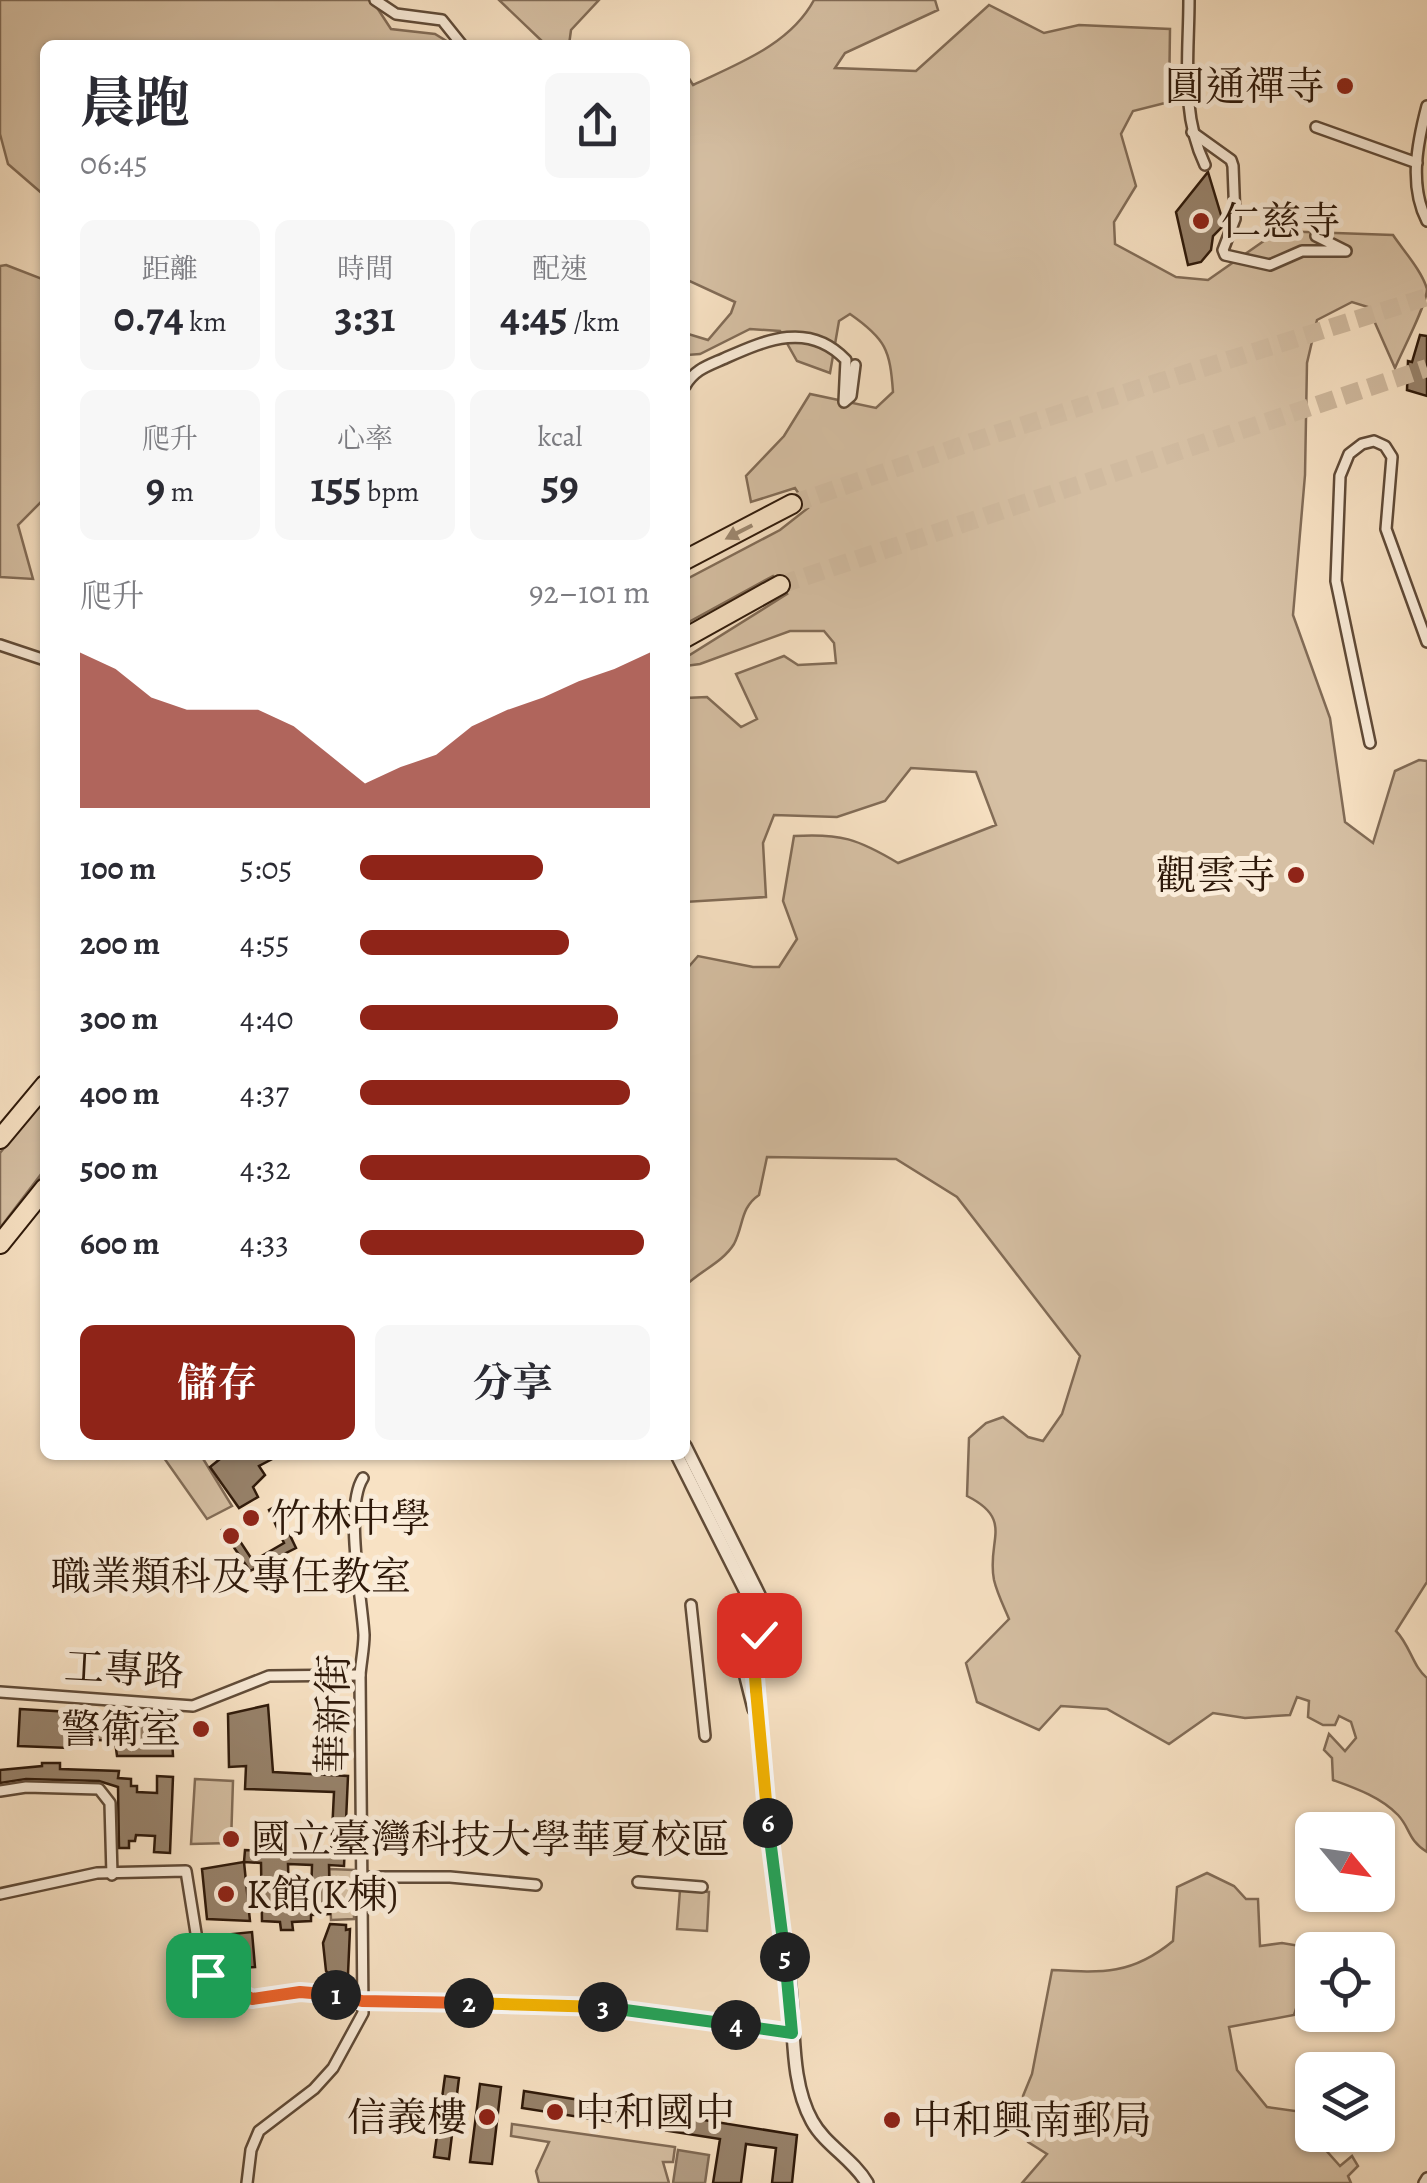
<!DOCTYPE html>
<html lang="zh-TW">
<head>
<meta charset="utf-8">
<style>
  body { margin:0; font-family:Alegreya,"Noto Serif TC",serif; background:#f7f7f7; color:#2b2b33; height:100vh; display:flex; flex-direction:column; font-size:38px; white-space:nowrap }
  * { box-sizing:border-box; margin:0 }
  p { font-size:32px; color:#7c7c81 }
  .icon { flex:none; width:55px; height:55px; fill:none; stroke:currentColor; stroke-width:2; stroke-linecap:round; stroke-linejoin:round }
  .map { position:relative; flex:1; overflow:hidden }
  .details { position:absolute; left:40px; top:40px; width:650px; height:1420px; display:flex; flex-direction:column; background:#fff; border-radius:15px; box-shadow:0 2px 8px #0004 }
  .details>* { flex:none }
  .needle { width:65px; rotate:119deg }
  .buttons { position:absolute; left:1295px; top:1812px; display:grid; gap:20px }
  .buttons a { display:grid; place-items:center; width:100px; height:100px; border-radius:15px; background:#fff; box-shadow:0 2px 8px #0004; font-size:50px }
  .pin { position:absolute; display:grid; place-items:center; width:85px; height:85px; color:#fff; margin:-42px; border-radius:20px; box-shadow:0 5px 15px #0006 }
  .km { position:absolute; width:50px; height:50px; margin:-25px; border-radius:50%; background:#222; color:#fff; font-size:28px; line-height:50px; text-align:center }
  .round { display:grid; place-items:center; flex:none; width:105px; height:105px; border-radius:15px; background:#f7f7f7 }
  .headline { display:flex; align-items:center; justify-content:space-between; height:170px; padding:0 40px }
  h1 { font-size:55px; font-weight:700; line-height:75px }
  .stats { display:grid; grid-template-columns:repeat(3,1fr); gap:15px; height:170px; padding:10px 40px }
  .stats div { display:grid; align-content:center; border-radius:15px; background:#f7f7f7; text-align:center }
  .stats b { font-size:42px; font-weight:700 }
  .stats small { font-size:28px; font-weight:400 }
  .stats p { font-size:28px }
  .chart { height:280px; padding:20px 40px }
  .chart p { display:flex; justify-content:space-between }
  .chart svg { width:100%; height:180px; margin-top:10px; fill:#8f2418; opacity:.7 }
  .primary-button { display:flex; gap:20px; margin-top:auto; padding:20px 40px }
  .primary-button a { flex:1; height:115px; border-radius:15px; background:#8f2418; color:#fff; font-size:40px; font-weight:700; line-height:115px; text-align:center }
  .primary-button a+a { background:#f7f7f7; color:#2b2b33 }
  ul { padding:0 40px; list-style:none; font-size:32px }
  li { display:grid; grid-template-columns:160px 120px 1fr; align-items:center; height:75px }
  li i { height:25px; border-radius:12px; background:#8f2418 }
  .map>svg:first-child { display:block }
</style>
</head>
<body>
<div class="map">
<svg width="1427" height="2183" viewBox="0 0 1427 2183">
  <rect width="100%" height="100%" fill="#f8e2c4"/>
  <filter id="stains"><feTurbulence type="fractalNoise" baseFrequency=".002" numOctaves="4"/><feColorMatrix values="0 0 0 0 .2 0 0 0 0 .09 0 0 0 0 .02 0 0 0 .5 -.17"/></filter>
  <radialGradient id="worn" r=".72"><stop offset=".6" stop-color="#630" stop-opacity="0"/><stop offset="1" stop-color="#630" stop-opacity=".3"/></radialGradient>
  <g fill="#d6c0a4" stroke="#826c57" stroke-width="2.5">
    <path d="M 0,0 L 372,0 L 391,29 L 435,34 L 453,45 L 45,45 L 45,196 L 8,164 L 0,134 Z"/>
    <path d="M 499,0 L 599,0 L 571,30 L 569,45 L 546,45 Z"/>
    <path d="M 814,0 L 935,0 L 938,10 L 845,53 L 835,68 L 916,71 L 989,5 L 1044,33 L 1079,25 L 1170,29 L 1169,102 L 1133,111 L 1121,134 L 1136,186 L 1114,222 L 1115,244 L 1176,277 L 1208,280 L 1278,231 L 1393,235 C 1403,250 1422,271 1427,289 C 1427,304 1403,349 1395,368 L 1368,307 L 1352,302 L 1317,320 L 1307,363 L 1305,475 L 1293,615 L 1330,718 L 1345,822 L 1373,843 L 1395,771 L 1419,760 L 1427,761 L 1427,1582 L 1396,1631 C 1410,1645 1413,1667 1427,1678 L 1427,1852 C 1407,1839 1411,1829 1398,1815 C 1381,1797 1355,1788 1333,1780 L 1332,1758 L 1324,1750 L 1329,1734 L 1345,1751 L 1356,1738 L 1351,1722 L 1339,1716 L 1335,1725 L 1323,1725 L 1308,1717 L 1309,1701 L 1297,1697 L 1290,1715 L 1245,1718 L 1213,1713 L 1169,1744 L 1107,1709 L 1061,1706 L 1039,1730 L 977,1702 L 966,1663 L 1009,1619 C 1004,1607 997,1593 994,1580 C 986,1541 1015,1520 967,1496 L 969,1438 L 986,1423 L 1003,1417 L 1028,1437 L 1043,1441 L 1062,1414 L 1080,1356 L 957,1197 L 896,1159 L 767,1157 L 759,1195 C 740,1208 744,1225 734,1244 C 723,1262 700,1271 685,1286 L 685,971 L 698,956 L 753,967 L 779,967 L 797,939 L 783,901 L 794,836 C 840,833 858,839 898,863 L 996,825 L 976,772 L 911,768 L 885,801 L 837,817 L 774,815 L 763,843 L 766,897 L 685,902 L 685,698 L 707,697 L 741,727 L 757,719 L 736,674 L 784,656 L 798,665 L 836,663 L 834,643 L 824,631 L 790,631 L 700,664 L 685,666 L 685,658 L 787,594 L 773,576 L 685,624 L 685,580 L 780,530 L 808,508 L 795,488 L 751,502 L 746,476 L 784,436 L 810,394 L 876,408 L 893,392 C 890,350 886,339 850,314 L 839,321 L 830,373 L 797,361 L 780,331 L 750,329 L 700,354 L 687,355 L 685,333 L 708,340 L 731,313 L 735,302 L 685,279 L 685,72 L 693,85 C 737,64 790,45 814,0 Z"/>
    <path d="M 6,265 L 45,280 L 45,498 L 18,525 L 33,579 L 0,577 L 0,266 Z"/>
    <path d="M 45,1096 L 45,1169 L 0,1228 L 0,1153 Z"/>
    <path d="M 187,1455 L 202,1457 L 232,1506 L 207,1519 L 164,1458 Z"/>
    <path d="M 195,1779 L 233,1781 L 231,1843 L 191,1844 Z"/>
    <path d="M 329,1869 L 354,1870 L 354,1919 L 331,1920 Z"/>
    <path d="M 1207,1873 L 1234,1886 L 1246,1899 L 1258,1899 L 1260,1946 L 1282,1943 L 1306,1947 L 1305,1981 L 1294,2015 L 1229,2027 L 1237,2070 L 1267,2107 L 1302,2112 L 1312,2105 L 1312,2135 L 1337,2135 L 1324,2148 L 1340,2166 L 1352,2156 L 1358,2166 L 1348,2176 L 1351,2183 L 1022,2183 L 1047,2154 L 1028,2142 L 1023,2096 L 1032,2074 L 1052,1970 C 1102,1973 1132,1975 1173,1941 L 1177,1887 Z"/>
    <path d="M 680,1890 L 709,1892 L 707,1931 L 677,1929 Z"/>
    <path d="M 512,2124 L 675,2147 L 673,2162 L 663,2162 L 669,2183 L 539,2183 L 536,2171 L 549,2142 L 511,2136 Z"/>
  </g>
  <path fill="#b39e85" stroke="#7e6954" stroke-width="2.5" d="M 678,2150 L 709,2155 L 705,2183 L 673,2183 Z"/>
  <g fill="#97826b" stroke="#2e190a" stroke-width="2.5" fill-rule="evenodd">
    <path d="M 1208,172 L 1224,225 L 1213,236 L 1211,250 L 1201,262 L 1188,265 L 1176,212 Z"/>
    <path d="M 1420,335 L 1427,336 L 1427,396 L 1407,390 L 1408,361 L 1412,362 Z"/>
    <path d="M 225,1455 L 280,1455 L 259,1466 L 265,1475 L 253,1487 L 258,1497 L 239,1508 L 210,1467 Z"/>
    <path d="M 276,1506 L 296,1548 L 250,1571 L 222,1530 L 230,1526 L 253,1561 L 284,1543 L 269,1510 Z"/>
    <path d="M 268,1705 L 273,1772 L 348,1776 L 344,1866 L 329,1865 L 330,1914 L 311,1915 L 311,1921 L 292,1922 L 293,1930 L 281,1930 L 280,1922 L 262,1921 L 261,1863 L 244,1862 L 250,1921 L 207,1919 L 202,1869 L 244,1862 L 245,1850 L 331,1853 L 334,1792 L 245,1789 L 246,1766 L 229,1767 L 228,1714 ZM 288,1864 L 312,1865 L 311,1897 L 289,1897 Z"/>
    <path d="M 20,1709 L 71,1712 L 70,1720 L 171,1722 L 173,1756 L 117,1756 L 115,1741 L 82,1739 L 82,1745 L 69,1744 L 69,1748 L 18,1746 Z"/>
    <path d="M 42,1763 L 60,1763 L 60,1769 L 119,1771 L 118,1778 L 131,1779 L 131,1786 L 137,1786 L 137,1792 L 157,1793 L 157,1776 L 173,1777 L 170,1853 L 154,1852 L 155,1836 L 136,1835 L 135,1841 L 129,1841 L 129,1848 L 119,1848 L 118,1787 L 99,1781 L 26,1779 L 0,1783 L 0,1770 L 42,1766 Z"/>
    <path d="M 330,1924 L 346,1925 L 346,1930 L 350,1929 L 348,1974 L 330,1975 L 326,1971 L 323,1943 Z"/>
    <path d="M 252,1932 L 255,1967 L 214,1969 L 212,1936 Z"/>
    <path d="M 445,2076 L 459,2078 L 449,2159 L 434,2157 Z"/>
    <path d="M 480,2084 L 501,2087 L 492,2164 L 470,2162 Z"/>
    <path d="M 524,2091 L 797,2135 L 792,2183 L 772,2183 L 776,2148 L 746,2144 L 741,2183 L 713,2183 L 720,2139 L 522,2108 Z"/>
  </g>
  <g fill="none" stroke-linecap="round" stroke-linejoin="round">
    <g stroke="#d0ba9f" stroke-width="18" stroke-dasharray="18 9" stroke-linecap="butt">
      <path d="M 792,504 L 992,435 L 1427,297"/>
      <path d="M 780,585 L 1427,368"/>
    </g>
    <defs>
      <g id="minor">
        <path d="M 375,0 L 396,14 L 442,20 L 462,45"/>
        <path d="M 1189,0 C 1189,56 1180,113 1205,165"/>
        <path d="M 1427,106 C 1417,144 1409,186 1427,221"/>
        <path d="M 1316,127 L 1417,163"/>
        <path d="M 1192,132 L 1231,160 L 1233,166 L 1235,219 L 1223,250 L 1225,255 L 1270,265 L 1302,251 L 1346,251 L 1316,236"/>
        <path d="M 685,386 C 694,370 707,366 723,359 C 764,341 808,320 846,360 L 844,402 L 851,396 L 855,365"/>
        <path d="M 0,645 L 45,660"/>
        <path d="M 1370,743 L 1336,581 L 1340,476 L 1349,454 L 1362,444 L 1374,441 L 1385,446 L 1392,457 L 1386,529 L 1427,642"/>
        <path d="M 691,1605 L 705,1736"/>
        <path d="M 0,1692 L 193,1706 L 269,1676 L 360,1675"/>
        <path d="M 0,1791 L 26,1787 L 99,1789 L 110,1803 L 112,1875"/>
        <path d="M 361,1877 L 450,1877 L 536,1885"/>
        <path d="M 638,1882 L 702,1887"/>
        <path d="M 0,1894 L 97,1873 L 186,1871 L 200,1958 L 208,1975 L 253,1999 L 299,1992 L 362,2001 L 626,2008 L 793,2033"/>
        <path d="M 247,2183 L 251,2150 L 259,2131 L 314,2089 L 333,2068 L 363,2013 L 360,1675 C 361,1662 364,1648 364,1635 C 362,1599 344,1507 363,1478"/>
        <path d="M 1424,2183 L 1427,2178"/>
      </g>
      <g id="tertiary">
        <path d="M 685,1446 L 759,1595 C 764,1623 753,1650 755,1678 C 761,1777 773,1875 788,1972 C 796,2019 788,2078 812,2121 C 825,2145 853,2159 867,2183"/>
        <path d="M 677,1455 L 750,1600 L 746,1677 L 754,1709"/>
      </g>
      <g id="motorway">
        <path d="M 685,560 L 792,504"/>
        <path d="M 685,638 L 780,585"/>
        <path d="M 0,1139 L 45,1085"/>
        <path d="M 0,1244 L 45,1188"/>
      </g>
    </defs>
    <use href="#minor" stroke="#604b38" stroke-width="14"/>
    <use href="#tertiary" stroke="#604b38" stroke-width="16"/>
    <use href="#motorway" stroke="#2e190a" stroke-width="22"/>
    <use href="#minor" stroke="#faecd9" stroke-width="9"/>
    <use href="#tertiary" stroke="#faecd9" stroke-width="11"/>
    <use href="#motorway" stroke="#f8e2c4" stroke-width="18"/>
  </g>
  <defs><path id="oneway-solid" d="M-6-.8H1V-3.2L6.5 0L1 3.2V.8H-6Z" transform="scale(2.5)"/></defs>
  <use fill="#9d8870" href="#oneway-solid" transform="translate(739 532) rotate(153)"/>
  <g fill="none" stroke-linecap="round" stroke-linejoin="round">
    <defs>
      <path id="split-1" d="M 208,1975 L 252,1999 L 300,1992 L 336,1995"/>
      <path id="split-2" d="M 336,1995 L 362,2001 L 469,2003"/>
      <path id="split-3" d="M 469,2003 L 603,2007"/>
      <path id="split-4" d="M 603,2007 L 736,2025"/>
      <path id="split-5" d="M 736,2025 L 792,2033 L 785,1957"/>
      <path id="split-6" d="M 768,1823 L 785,1957"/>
      <path id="split-7" d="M 756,1690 L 768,1823"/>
      <path id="split-8" d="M 756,1690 L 754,1663 L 759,1635"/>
    </defs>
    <use href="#split-1" stroke="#fff" stroke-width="20"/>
    <use href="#split-2" stroke="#fff" stroke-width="20"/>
    <use href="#split-3" stroke="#fff" stroke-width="20"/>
    <use href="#split-4" stroke="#fff" stroke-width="20"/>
    <use href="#split-5" stroke="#fff" stroke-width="20"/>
    <use href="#split-6" stroke="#fff" stroke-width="20"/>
    <use href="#split-7" stroke="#fff" stroke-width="20"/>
    <use href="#split-8" stroke="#fff" stroke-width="20"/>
    <use href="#split-1" stroke="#f0652b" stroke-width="12"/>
    <use href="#split-2" stroke="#f0652b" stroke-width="12"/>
    <use href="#split-3" stroke="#f5b400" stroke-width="12"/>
    <use href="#split-4" stroke="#22a559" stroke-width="12"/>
    <use href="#split-5" stroke="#22a559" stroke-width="12"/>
    <use href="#split-6" stroke="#22a559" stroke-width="12"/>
    <use href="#split-7" stroke="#f5b400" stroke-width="12"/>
    <use href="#split-8" stroke="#f5b400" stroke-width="12"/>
  </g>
  <g fill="#8f2418" stroke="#faecd9" stroke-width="4">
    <circle cx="1345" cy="86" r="10"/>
    <circle cx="1201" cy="221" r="10"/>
    <circle cx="1296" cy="875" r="10"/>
    <circle cx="251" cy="1518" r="10"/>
    <circle cx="231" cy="1536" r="10"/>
    <circle cx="201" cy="1729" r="10"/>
    <circle cx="231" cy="1839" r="10"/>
    <circle cx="226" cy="1894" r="10"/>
    <circle cx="555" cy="2112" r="10"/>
    <circle cx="487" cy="2117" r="10"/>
    <circle cx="892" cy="2120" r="10"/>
  </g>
  <g text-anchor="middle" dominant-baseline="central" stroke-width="10" stroke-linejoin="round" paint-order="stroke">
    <g font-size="40" fill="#2e190a" stroke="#faecd9" text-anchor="start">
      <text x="1325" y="86" text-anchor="end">圓通禪寺</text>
      <text x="1221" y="221">仁慈寺</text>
      <text x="1276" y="875" text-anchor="end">觀雲寺</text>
      <text x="271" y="1518">竹林中學</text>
      <text x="231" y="1576" text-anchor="middle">職業類科及專任教室</text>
      <text x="181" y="1729" text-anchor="end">警衛室</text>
      <text x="251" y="1839">國立臺灣科技大學華夏校區</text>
      <text x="246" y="1894">K館(K棟)</text>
      <text x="575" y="2112">中和國中</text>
      <text x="467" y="2117" text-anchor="end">信義樓</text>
      <text x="912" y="2120">中和興南郵局</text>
    </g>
    <g font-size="40" fill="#2e190a" stroke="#faecd9">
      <text transform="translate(124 1669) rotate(3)">工專路</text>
      <text transform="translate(333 1714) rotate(-89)">華新街</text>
    </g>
  </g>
  <rect width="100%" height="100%" filter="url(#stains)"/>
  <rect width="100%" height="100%" fill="url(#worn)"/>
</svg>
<div class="buttons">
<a><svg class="needle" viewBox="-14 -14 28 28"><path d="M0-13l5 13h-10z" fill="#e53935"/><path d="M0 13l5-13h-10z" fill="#7c7c81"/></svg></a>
<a><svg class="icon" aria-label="locate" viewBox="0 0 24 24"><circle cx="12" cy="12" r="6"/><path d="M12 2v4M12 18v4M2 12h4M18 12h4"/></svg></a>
<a><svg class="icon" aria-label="layers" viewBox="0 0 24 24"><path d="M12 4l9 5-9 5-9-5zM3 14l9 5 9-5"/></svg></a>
</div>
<div class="pin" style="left:208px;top:1975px;background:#1e9e55"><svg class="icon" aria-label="arrive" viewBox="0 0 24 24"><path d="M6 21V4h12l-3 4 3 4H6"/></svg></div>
<div class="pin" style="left:759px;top:1635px;background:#d93025"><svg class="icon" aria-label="check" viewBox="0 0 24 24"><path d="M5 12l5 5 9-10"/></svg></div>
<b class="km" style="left:336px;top:1995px">1</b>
<b class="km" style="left:469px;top:2003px">2</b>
<b class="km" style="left:603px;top:2007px">3</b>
<b class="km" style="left:736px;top:2025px">4</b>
<b class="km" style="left:785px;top:1957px">5</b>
<b class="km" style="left:768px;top:1823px">6</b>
<section class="details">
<div class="headline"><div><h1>晨跑</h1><p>06:45</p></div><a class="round"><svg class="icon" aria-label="share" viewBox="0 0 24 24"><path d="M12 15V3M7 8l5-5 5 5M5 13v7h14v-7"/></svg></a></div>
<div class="stats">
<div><p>距離</p><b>0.74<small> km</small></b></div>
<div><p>時間</p><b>3:31</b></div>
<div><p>配速</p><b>4:45<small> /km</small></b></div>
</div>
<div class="stats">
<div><p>爬升</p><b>9<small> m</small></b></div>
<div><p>心率</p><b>155<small> bpm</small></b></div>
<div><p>kcal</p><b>59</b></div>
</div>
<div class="chart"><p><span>爬升</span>92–101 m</p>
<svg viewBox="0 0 160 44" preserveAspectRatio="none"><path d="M0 44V6L10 10L20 17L30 20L40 20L50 20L60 24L70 31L80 38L90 34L100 31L110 24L120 20L130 17L140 13L150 10L160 6V44z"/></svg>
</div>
<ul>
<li><b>100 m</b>5:05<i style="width:63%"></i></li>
<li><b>200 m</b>4:55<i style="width:72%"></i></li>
<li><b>300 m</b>4:40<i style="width:89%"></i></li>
<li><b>400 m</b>4:37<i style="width:93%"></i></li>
<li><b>500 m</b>4:32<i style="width:100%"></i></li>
<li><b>600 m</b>4:33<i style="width:98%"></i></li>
</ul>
<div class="primary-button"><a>儲存</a><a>分享</a></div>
</section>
</div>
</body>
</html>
